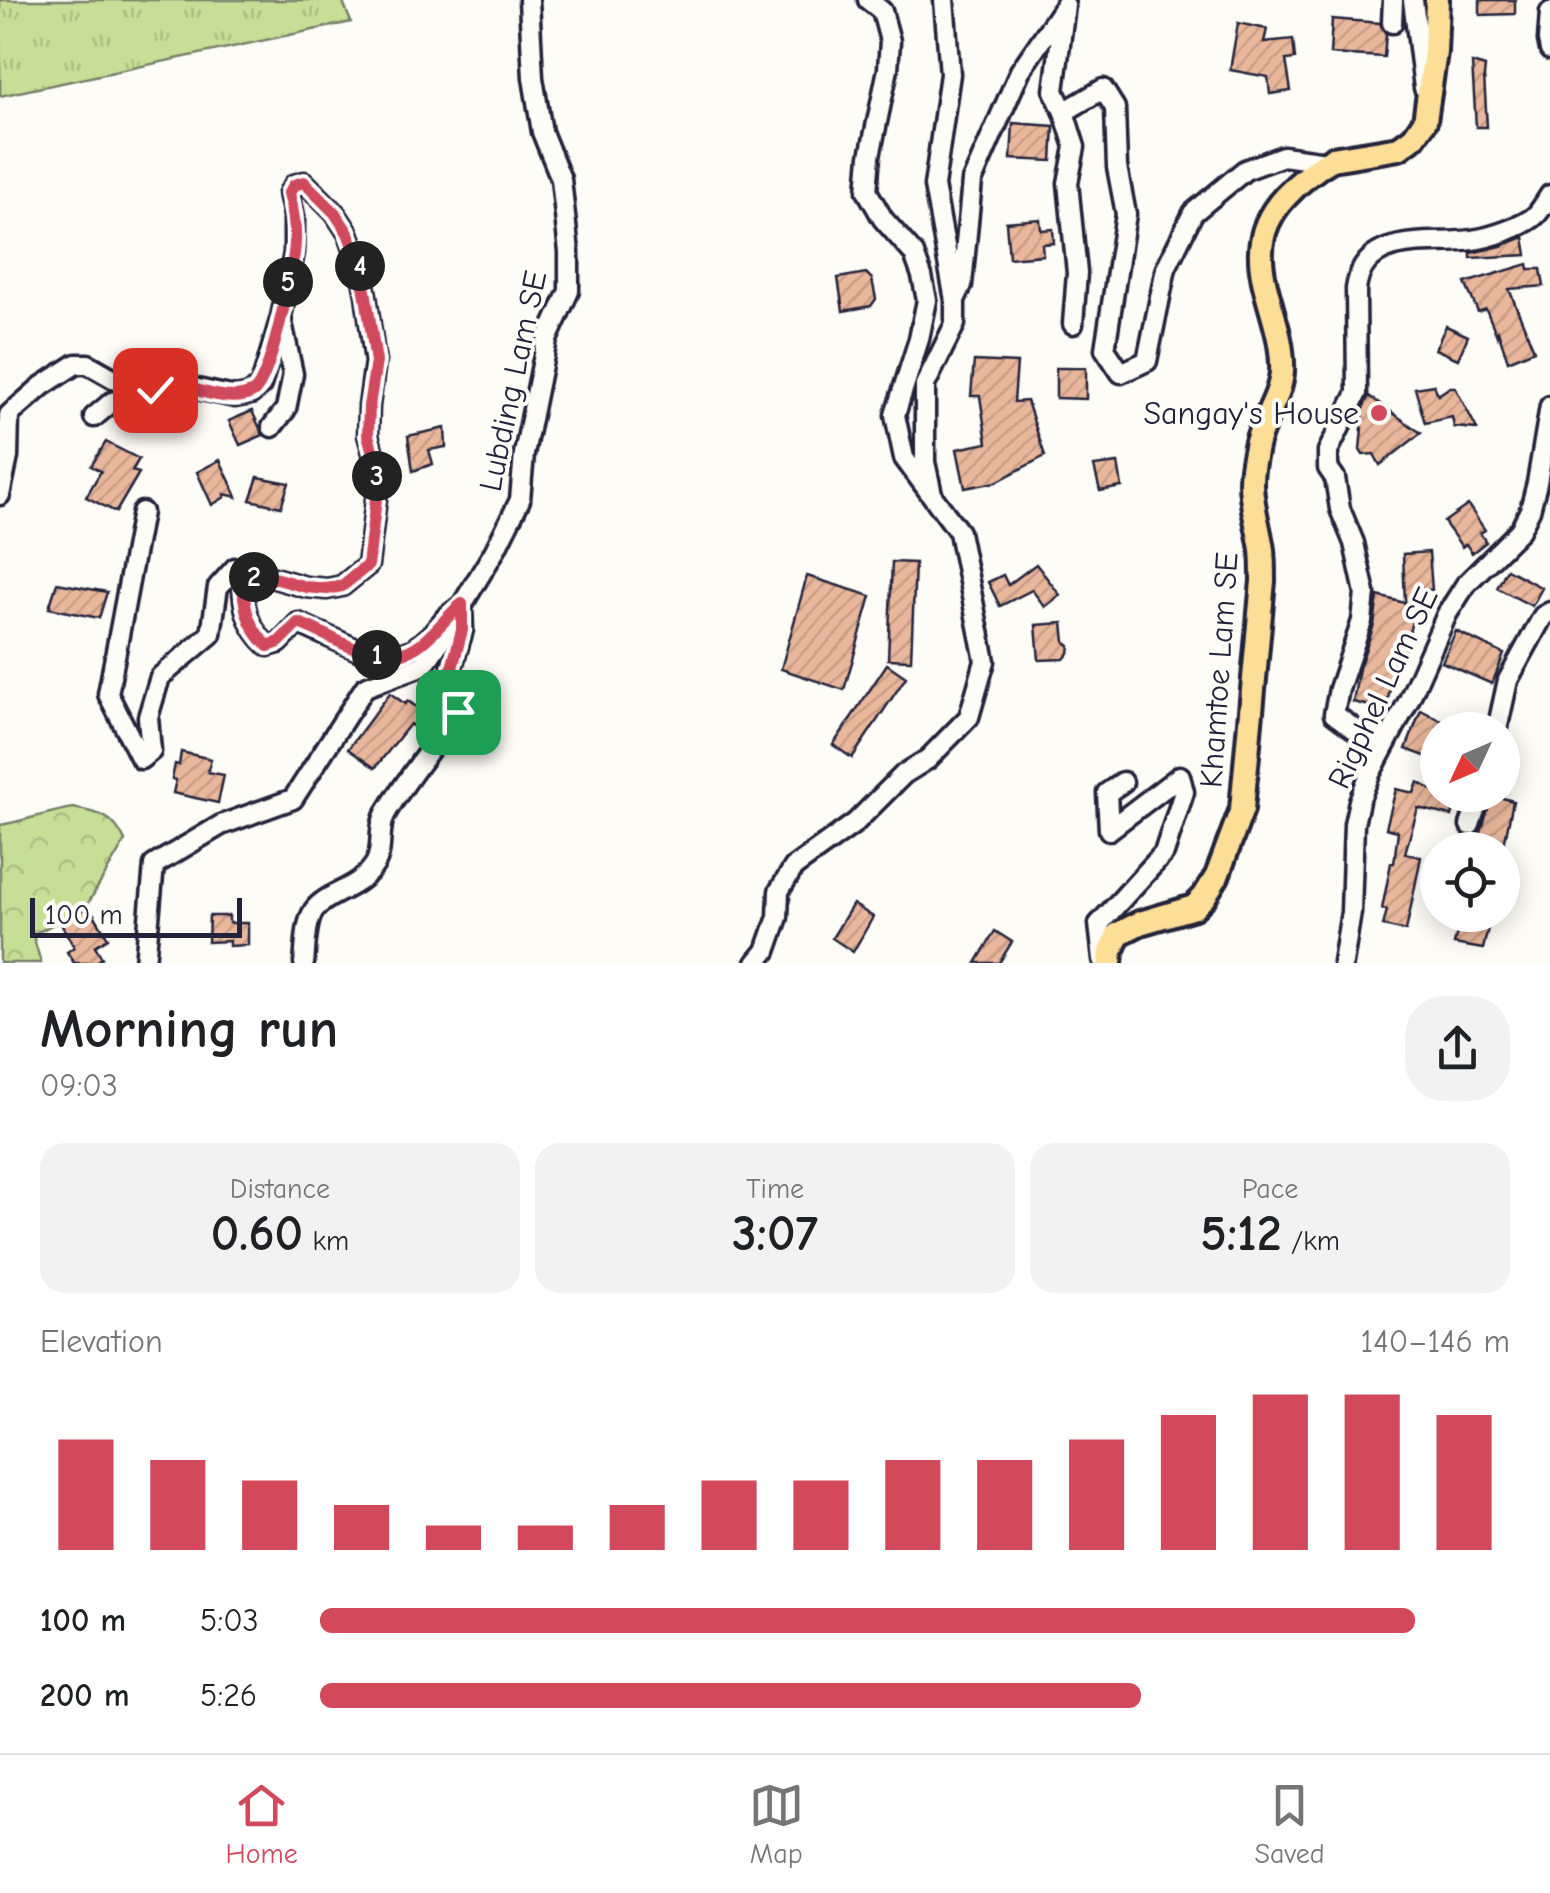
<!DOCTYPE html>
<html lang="en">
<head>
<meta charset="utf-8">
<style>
  body { margin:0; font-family:"Comic Neue",sans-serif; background:#f2f2f2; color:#202124; height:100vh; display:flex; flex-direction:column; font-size:38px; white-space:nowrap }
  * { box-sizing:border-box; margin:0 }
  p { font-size:32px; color:#757577 }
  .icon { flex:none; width:55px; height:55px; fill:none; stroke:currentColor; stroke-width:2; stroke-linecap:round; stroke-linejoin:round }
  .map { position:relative; height:963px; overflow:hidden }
  .panel { display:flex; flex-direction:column; background:#fff; flex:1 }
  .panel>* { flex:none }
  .needle { width:65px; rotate:226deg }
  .fabs { position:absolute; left:1420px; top:712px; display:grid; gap:20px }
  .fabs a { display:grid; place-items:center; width:100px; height:100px; border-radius:50%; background:#fff; box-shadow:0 5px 25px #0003; font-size:50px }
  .scale { position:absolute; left:30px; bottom:25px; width:212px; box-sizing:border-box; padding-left:10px; border:5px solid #22223b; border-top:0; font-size:28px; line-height:35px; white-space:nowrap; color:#22223b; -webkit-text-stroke:8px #fdfcf7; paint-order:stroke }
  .pin { position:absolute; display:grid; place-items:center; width:85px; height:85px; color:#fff; margin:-42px; border-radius:20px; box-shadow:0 5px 15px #0006 }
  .km { position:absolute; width:50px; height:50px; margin:-25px; border-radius:50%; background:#222; color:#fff; font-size:28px; line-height:50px; text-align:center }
  .round { display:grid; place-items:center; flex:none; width:105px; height:105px; border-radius:40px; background:#f2f2f2 }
  .overview { display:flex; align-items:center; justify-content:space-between; height:170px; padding:0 40px }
  h1 { font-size:55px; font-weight:600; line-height:75px }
  .stats { display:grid; grid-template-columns:repeat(3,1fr); gap:15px; height:170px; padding:10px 40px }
  .stats div { display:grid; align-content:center; border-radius:25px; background:#f2f2f2; text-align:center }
  .stats b { font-size:50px; font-weight:600 }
  .stats small { font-size:28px; font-weight:400 }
  .stats p { font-size:28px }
  .chart { height:280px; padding:20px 40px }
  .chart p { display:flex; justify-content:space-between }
  .chart svg { width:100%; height:180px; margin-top:10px; stroke:#d1495b; stroke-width:6 }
  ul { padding:0 40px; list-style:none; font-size:32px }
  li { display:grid; grid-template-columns:160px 120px 1fr; align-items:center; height:75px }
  li i { height:25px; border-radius:12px; background:#d1495b }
  .tab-bar { display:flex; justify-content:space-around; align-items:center; height:140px; border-top:2px solid #e0e0e0; background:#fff; font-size:28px; color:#757577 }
  .tab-bar a { display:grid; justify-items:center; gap:5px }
  .tab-bar .selected { color:#d1495b }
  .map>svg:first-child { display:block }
</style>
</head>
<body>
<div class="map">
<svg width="1550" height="963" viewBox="0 0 1550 963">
  <defs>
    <pattern id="grass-tufts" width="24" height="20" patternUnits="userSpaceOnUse" patternTransform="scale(2.5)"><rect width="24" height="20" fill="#c6de95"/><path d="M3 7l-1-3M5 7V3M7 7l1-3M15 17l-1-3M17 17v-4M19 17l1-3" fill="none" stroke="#aabe81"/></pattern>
    <pattern id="forest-crowns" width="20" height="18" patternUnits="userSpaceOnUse" patternTransform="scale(2.5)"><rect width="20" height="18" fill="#c6de95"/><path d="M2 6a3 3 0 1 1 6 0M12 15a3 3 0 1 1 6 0" fill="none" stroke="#aabe81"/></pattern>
    <pattern id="building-hatch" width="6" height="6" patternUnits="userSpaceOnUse" patternTransform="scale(2.5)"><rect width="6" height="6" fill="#e9b79b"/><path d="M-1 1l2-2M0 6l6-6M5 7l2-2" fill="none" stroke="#c89d86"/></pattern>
  </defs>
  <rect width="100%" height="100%" fill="#fdfcf7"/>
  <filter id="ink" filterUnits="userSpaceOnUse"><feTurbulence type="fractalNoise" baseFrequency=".01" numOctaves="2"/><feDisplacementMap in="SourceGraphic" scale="20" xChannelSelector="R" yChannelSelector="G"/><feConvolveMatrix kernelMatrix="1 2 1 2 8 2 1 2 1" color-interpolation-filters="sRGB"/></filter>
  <g filter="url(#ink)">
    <path fill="url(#grass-tufts)" stroke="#748068" stroke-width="2.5" d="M 0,0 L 342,0 L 351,22 L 0,96 Z"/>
    <path fill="url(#forest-crowns)" stroke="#748068" stroke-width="2.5" d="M 73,808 C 100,813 113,815 125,841 L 86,907 L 33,935 L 41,963 L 0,963 L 0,825 C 25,821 48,812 73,808 Z"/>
    <g fill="url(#building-hatch)" stroke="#22223b" stroke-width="2.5">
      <path d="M 1480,0 L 1515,0 L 1515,14 L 1480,15 Z"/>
      <path d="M 1332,19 L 1380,23 L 1386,34 L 1384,57 L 1330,54 Z"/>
      <path d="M 1238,23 L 1267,29 L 1264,42 L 1293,39 L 1295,59 L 1286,60 L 1291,91 L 1270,94 L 1268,77 L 1230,70 Z"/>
      <path d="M 1472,63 L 1485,67 L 1484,76 L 1487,127 L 1476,127 Z"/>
      <path d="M 1013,123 L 1054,126 L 1052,161 L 1011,159 Z"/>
      <path d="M 1040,219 L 1041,230 L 1053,229 L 1054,243 L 1042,244 L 1043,255 L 1009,258 L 1006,222 Z"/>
      <path d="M 1524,237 L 1527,255 L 1471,258 L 1471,253 L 1501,246 Z"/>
      <path d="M 1528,264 L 1529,269 L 1541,269 L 1544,286 L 1509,289 L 1534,350 L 1508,361 L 1498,331 L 1497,336 L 1486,309 L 1478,312 L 1465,283 Z"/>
      <path d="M 866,273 L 872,279 L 876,299 L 871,306 L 843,311 L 838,278 Z"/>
      <path d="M 1446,326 L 1468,336 L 1458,359 L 1435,349 Z"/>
      <path d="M 974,361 L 1017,363 L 1014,402 L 1027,401 L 1045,456 L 996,482 L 965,488 L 957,449 L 987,443 L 980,396 L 971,396 Z"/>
      <path d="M 1056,368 L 1086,368 L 1086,399 L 1056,398 Z"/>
      <path d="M 1434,385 L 1438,395 L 1450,387 L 1455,387 L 1477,429 L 1454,427 L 1452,417 L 1425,423 L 1415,388 Z"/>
      <path d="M 1369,396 L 1421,433 L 1380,465 L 1374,454 L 1363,455 L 1360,450 L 1364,406 Z"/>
      <path d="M 252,411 L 263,435 L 240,445 L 229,421 Z"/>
      <path d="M 445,428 L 446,447 L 429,450 L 433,464 L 413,471 L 408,436 Z"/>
      <path d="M 106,442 L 139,459 L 132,471 L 139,473 L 116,512 L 86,497 L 101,471 L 91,466 Z"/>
      <path d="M 220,460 L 237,497 L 224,494 L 225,497 L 212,505 L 197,472 Z"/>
      <path d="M 1118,463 L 1122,487 L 1100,491 L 1094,466 Z"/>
      <path d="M 258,477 L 289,483 L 281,507 L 250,500 Z"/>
      <path d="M 1468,505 L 1485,530 L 1480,533 L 1486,542 L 1472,553 L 1466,544 L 1462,547 L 1444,522 Z"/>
      <path d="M 1429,552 L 1432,590 L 1420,589 L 1404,653 L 1397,651 L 1386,710 L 1353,702 L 1359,668 L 1374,625 L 1378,596 L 1405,603 L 1403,554 Z"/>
      <path d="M 892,562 L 915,563 L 911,660 L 888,659 Z"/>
      <path d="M 1036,564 L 1060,595 L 1045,607 L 1032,590 L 1000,606 L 988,582 L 1003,575 L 1008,585 Z"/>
      <path d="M 1507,569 L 1542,588 L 1532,606 L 1497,588 Z"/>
      <path d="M 807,576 L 871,596 L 844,690 L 781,669 Z"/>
      <path d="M 57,583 L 107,592 L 99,618 L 49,608 Z"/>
      <path d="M 1063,623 L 1065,642 L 1070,646 L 1069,653 L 1064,659 L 1039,660 L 1036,625 Z"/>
      <path d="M 1456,631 L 1504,654 L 1492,684 L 1442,662 Z"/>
      <path d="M 887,664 L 906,677 L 852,758 L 833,745 Z"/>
      <path d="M 390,693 L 405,704 L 408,701 L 430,717 L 417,730 L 410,724 L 375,768 L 348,749 Z"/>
      <path d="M 1421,710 L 1460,730 L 1438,730 L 1438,761 L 1406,749 Z"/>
      <path d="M 181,752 L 211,759 L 208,772 L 224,775 L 218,803 L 173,793 L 176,780 L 172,779 L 175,764 L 179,765 Z"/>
      <path d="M 1418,782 L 1438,793 L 1438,795 L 1458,795 L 1452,816 L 1418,808 L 1405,853 L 1421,857 L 1406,931 L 1383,926 L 1387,910 L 1382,909 L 1391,863 L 1394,863 L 1398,831 L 1386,828 L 1396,789 L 1414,793 Z"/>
      <path d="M 1492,795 L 1513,801 L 1503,850 L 1476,850 Z"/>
      <path d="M 853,904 L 873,917 L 853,952 L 832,938 Z"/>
      <path d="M 89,906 L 108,938 L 95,946 L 102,958 L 95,963 L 74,963 L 67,952 L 74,947 L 61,924 Z"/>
      <path d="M 1461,915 L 1491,915 L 1483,949 L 1454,944 Z"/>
      <path d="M 209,916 L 229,916 L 229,923 L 248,923 L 248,945 L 229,946 L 229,941 L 208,942 Z"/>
      <path d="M 995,931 L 1012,942 L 999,963 L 976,963 Z"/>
    </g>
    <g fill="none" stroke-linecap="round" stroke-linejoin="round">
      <defs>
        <g id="minor">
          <path d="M 944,0 L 950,74 L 934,186 L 954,295"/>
          <path d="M 1413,0 L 1424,88"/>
          <path d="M 1550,12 L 1548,40 L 1550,50"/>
          <path d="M 1392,23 L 1393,0"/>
          <path d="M 1064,112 L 1075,147 L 1068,183 L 1077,273 L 1073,324"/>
          <path d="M 94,417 L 112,402 L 155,391 L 164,391"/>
          <path d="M 272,427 L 286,409 L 293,374 L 281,318"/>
          <path d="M 932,494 L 925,462 L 925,385 L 955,324 L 955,300 L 962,285 L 972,181 L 1020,71 L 1065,5 L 1054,91 L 1064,112 L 1103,89 L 1115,108 L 1117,167 L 1126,214 L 1105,349 L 1121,373 L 1147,361 L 1166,268 L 1193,213 L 1245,170 L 1283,156 L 1326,162"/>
          <path d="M 0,495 L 8,457 L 9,415 L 42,386 L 76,364 L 88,364 L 118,381 L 178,385 L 235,397 L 251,394 L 261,385 L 281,317 L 294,253 L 294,216 L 289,193 L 294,185 L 304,182 L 335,213 L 348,233 L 360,265 L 366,295 L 375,362 L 369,406 L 368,435 L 376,464 L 377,491 L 368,565 L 342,586 L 327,589 L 306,587 L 267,576 L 243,577 C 242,605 247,627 268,646 L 279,643 L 298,623 L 369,655 L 397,655 L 414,649 L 434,632 L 446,617 L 462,605 L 494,552 L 520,500 L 524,454 L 547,340 L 569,291 L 569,252 L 561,179 L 542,132 L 533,78 L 529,0"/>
          <path d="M 142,512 L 108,694 L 141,759 L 151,751 L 148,717 L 160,677 L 211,634 L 218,587 L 235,568 L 243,577"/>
          <path d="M 1497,730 L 1508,680 L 1543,616 L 1550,612"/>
          <path d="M 1388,739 L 1365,737 L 1334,714 L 1339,689 L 1362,621 L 1365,593 L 1354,543 L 1340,509 L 1335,478 L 1328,468 L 1328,451 L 1357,393 L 1356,289 C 1364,230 1432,246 1472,240 C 1489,238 1526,226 1537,214 C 1542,208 1546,201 1550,195"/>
          <path d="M 1470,825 L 1480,795"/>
          <path d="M 1109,962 L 1103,959 L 1099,924 L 1164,853 L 1184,792 L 1180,776 L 1109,830 L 1107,793 L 1123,782"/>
          <path d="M 145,963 L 154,865 L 221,825 L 293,799 L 365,687 L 424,665 L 450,627"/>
          <path d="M 304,963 C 306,947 305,924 314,910 C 327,892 359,890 375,864 C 384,850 377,828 386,813 C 407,778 434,745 458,712 L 452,667 L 463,630 L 462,605"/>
          <path d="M 756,963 L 766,951 L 778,917 L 779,891 L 794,867 L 855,823 L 904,774 L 928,759 L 969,717 L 985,661 L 959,532 L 904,458 L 895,415 L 919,339 L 927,300 L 922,276 L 914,254 L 883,219 L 867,191 L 870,156 L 888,69 L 890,41 L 882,11 L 868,0"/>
          <path d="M 1343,963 L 1351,912 L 1354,824 L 1359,801 L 1370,774 L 1409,700 L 1447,614 L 1466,584 L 1520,530 L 1530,510 L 1537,483 L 1550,406"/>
        </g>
        <path id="major" d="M 1110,963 L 1111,952 L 1118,934 L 1140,923 L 1194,907 L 1204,897 L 1217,876 L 1242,809 L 1263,581 C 1263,571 1263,560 1262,550 C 1259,528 1251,505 1251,482 C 1251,472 1253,461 1255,452 C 1259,423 1280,400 1282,372 C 1285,309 1231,255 1285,197 C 1299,182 1314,169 1332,159 L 1399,148 L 1414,137 L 1425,121 L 1435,52 L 1437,0"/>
      </defs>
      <use href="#minor" stroke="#22223b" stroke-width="25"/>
      <use href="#major" stroke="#22223b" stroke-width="30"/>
      <use href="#minor" stroke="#fdfcf7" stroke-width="18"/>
      <use href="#major" stroke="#fcde96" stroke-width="22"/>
    </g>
  </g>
  <g fill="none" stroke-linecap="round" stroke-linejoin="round" filter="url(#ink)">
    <defs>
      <path id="route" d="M 155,390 L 168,391 L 178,385 C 199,390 232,404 253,392 C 270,383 290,278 294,254 C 297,234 294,213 289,193 L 294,185 L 304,182 L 335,213 L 348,233 L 360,265 L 366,296 L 376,362 L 369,406 L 368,435 L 376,464 L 377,491 L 368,565 L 342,586 L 327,589 L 306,587 L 267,576 L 243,577 C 243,605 247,627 268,646 L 279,642 L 298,623 C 336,635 375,673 416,647 C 434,636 445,617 462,604 L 462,630 L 452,668 L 458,712"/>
    </defs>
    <use href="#route" stroke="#fff" stroke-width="20"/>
    <use href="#route" stroke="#d1495b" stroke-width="12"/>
  </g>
  <circle fill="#d1495b" stroke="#fdfcf7" stroke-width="4" cx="1379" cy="413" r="10"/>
  <g text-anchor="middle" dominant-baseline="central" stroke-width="8" stroke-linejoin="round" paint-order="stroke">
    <g font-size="32" fill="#22223b" stroke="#fdfcf7">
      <text transform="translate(513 381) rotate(-78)">Lubding Lam SE</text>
      <text transform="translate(1219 670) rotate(-86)">Khamtoe Lam SE</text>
      <text transform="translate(1383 688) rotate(-65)">Rigphel Lam SE</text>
    </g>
    <g font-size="32" fill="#22223b" stroke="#fdfcf7" text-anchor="end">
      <text x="1359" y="413">Sangay's House</text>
    </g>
  </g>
</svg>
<div class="fabs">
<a><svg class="needle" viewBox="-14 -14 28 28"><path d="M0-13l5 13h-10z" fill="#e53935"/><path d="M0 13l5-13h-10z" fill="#757577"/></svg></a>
<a><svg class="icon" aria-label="locate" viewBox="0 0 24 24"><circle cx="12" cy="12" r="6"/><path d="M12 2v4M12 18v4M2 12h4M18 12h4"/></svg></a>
</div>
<div class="scale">100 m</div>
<div class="pin" style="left:458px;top:712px;background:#1e9e55"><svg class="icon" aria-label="arrive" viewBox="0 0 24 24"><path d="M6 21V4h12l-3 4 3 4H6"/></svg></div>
<div class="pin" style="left:155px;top:390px;background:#d93025"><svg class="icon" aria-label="check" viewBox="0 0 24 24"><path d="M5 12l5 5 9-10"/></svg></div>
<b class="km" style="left:377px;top:655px">1</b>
<b class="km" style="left:254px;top:577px">2</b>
<b class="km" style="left:377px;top:476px">3</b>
<b class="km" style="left:360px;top:266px">4</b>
<b class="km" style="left:288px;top:282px">5</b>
</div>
<section class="panel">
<div class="overview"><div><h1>Morning run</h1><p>09:03</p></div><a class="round"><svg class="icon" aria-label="share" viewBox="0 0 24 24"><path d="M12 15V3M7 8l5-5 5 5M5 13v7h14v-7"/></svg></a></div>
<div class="stats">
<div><p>Distance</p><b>0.60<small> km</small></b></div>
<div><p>Time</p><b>3:07</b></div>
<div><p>Pace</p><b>5:12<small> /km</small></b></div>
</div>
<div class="chart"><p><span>Elevation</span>140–146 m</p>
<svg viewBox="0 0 160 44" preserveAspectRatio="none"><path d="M5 44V17M15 44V22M25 44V27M35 44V33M45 44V38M55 44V38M65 44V33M75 44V27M85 44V27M95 44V22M105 44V22M115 44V17M125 44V11M135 44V6M145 44V6M155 44V11"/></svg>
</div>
<ul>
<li><b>100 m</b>5:03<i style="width:92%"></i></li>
<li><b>200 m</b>5:26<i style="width:69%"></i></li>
</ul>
</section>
<nav class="tab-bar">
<a class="selected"><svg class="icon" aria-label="home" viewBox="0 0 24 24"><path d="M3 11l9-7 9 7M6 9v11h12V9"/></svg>Home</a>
<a><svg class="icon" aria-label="map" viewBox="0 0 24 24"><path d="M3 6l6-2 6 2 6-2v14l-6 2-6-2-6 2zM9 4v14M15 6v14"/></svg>Map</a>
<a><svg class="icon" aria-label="saved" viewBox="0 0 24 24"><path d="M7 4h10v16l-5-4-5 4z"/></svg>Saved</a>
</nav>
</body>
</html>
